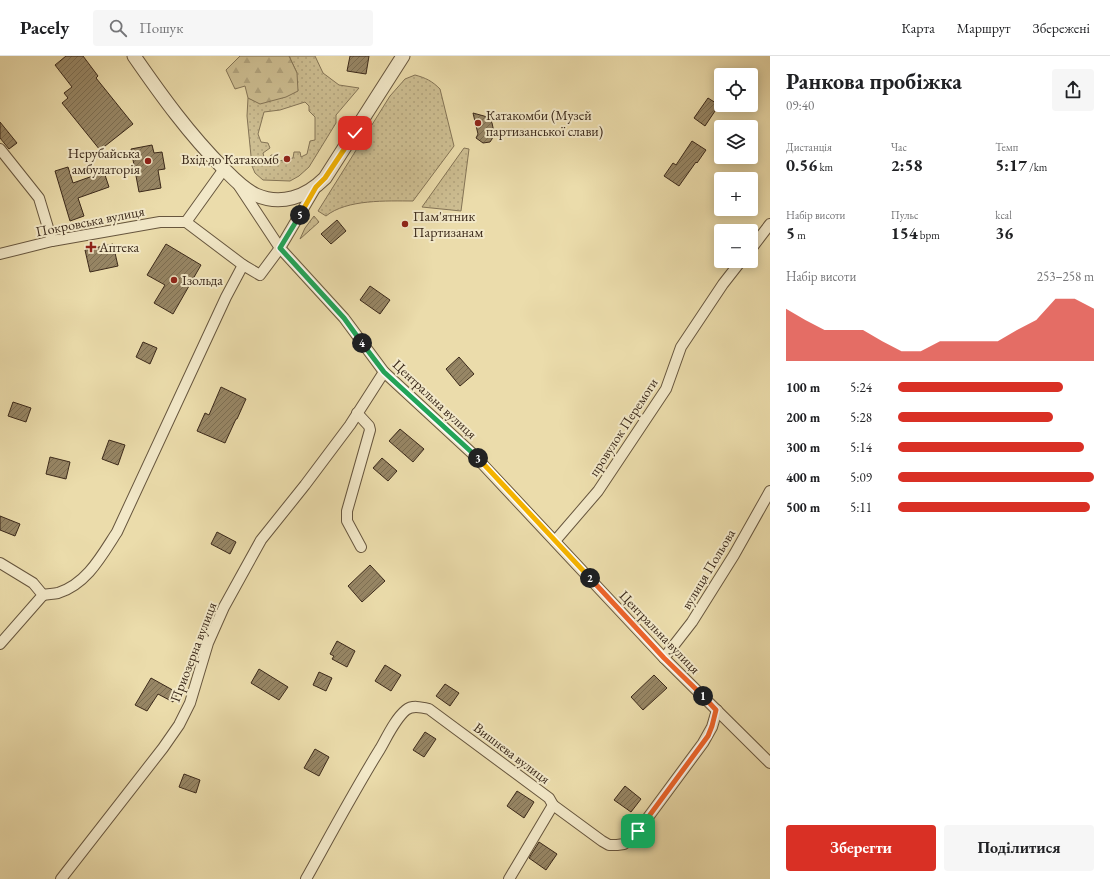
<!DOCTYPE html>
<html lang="uk">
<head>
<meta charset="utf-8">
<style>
  body { margin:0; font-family:"EB Garamond",serif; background:#f6f6f6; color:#202124; height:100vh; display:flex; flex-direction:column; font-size:15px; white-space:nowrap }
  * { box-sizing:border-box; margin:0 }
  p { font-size:13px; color:#757577 }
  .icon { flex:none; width:22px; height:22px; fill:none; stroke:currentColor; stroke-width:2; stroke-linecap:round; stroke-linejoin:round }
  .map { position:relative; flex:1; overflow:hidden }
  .side { display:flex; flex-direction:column; background:#fff; width:340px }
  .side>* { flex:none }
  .tools { position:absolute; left:714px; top:12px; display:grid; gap:8px }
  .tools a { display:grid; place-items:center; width:44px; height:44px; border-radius:4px; background:#fff; box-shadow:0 2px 10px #0003; font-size:20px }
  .pin { position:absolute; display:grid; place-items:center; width:34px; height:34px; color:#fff; margin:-17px; border-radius:8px; box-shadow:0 2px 6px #0006 }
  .km { position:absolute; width:20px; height:20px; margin:-10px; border-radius:50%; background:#222; color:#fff; font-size:11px; line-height:20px; text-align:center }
  .round { display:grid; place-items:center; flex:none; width:42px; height:42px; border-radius:4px; background:#f6f6f6 }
  .head { display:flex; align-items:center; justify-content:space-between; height:68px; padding:0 16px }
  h1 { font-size:22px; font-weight:700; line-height:30px }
  .figures { display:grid; grid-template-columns:repeat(3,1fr); gap:6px; height:68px; padding:4px 16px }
  .figures div { display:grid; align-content:center }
  .figures b { font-size:17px; font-weight:700 }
  .figures small { font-size:11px; font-weight:400 }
  .figures p { font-size:11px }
  .chart { height:112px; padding:8px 16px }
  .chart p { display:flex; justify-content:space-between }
  .chart svg { width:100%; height:72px; margin-top:4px; fill:#d93025; opacity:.7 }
  .cta { display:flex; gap:8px; margin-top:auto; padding:8px 16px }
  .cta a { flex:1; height:46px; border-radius:4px; background:#d93025; color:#fff; font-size:16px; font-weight:700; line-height:46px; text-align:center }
  .cta a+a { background:#f6f6f6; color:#202124 }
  ul { padding:0 16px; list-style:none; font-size:13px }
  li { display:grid; grid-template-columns:64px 48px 1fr; align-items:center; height:30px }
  li i { height:10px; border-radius:5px; background:#d93025 }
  header { display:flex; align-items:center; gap:24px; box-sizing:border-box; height:56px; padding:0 20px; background:#fff; border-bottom:1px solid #e0e0e0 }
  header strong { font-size:19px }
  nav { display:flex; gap:22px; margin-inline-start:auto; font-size:14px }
  .search { width:280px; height:36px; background:#f6f6f6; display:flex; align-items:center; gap:10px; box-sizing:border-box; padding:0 14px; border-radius:4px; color:#757577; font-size:15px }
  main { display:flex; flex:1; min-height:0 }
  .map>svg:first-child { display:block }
</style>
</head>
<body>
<header>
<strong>Pacely</strong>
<div class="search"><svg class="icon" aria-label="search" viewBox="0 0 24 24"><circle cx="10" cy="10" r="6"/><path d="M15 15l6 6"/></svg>Пошук</div>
<nav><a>Карта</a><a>Маршрут</a><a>Збережені</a></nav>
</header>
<main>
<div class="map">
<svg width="770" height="823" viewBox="0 0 770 823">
  <defs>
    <pattern id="grass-dots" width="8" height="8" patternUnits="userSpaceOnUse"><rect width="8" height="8" fill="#cdbe92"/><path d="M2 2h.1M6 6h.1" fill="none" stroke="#b1a37d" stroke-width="1.8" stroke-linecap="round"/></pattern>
    <pattern id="forest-firs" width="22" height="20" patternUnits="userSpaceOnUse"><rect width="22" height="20" fill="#cdbe92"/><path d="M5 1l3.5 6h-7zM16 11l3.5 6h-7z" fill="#b1a37d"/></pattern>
    <pattern id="building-hatch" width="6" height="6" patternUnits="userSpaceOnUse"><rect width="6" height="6" fill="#978665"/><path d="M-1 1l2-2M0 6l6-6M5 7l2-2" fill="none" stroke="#7c6e52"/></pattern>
  </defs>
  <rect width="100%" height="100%" fill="#ebdcab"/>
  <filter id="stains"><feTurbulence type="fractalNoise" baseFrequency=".005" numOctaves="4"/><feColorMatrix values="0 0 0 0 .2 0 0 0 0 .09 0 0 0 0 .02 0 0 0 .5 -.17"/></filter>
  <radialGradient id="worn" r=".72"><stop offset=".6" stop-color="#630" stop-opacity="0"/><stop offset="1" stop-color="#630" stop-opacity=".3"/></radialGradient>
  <g fill="url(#grass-dots)" stroke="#847456" fill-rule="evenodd">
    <path d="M 289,0 L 315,0 L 323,17 L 339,29 L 359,32 L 336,59 L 336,67 L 309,111 L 299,120 L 290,125 L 263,124 L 255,117 L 252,110 L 247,60 L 248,42 L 260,47 L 297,17 ZM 305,46 L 309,50 L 309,55 L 315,61 L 315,84 L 310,85 L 307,98 L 301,101 L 300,96 L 294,96 L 293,102 L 279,105 L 278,99 L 271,99 L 269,103 L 264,101 L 263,97 L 270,92 L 268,87 L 261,86 L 258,78 L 264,56 L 280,54 Z"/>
    <path d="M 415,19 C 426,22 432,25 440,33 L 454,90 L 413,145 C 387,145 347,143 326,160 L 318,155 L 390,40 L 405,23 Z"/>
    <path d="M 464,92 L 469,93 L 461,155 L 422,151 Z"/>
    <path d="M 314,160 L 319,166 L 300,183 L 305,172 Z"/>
  </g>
  <path fill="url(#forest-firs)" stroke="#847456" d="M 240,0 L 289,0 L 297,17 L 298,35 L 286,41 L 260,48 L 248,42 L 245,30 L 235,33 L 226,14 Z"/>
  <g fill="url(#building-hatch)" stroke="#3b291a">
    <path d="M 66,0 L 83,0 L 98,20 L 96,22 L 133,68 L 100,94 L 62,47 L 68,42 L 64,37 L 72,31 L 55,9 Z"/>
    <path d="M 350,0 L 369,0 L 366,18 L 347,15 Z"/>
    <path d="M 708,42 L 719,49 L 705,70 L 694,62 Z"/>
    <path d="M 473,57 L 484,60 L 489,62 L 492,67 L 494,76 L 492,83 L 490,86 L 483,87 L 476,82 L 478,78 Z"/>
    <path d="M 0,66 L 17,87 L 9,93 L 0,82 Z"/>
    <path d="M 692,85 L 706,94 L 697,107 L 696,106 L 679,130 L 664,120 L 673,107 L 676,109 Z"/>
    <path d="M 152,89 L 154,97 L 162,96 L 165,113 L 158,114 L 161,132 L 139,136 L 131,93 Z"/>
    <path d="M 68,111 L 73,127 L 104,116 L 109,131 L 78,142 L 84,160 L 70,165 L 55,115 Z"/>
    <path d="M 337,164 L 346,175 L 331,188 L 321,178 Z"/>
    <path d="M 113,188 L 118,210 L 90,216 L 85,194 Z"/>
    <path d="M 166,188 L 201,209 L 173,258 L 154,247 L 165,229 L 147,219 Z"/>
    <path d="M 370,230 L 390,244 L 380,258 L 360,244 Z"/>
    <path d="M 143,286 L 157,292 L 150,308 L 136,301 Z"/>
    <path d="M 459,301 L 474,318 L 460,330 L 446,313 Z"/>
    <path d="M 221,331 L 246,343 L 237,363 L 236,363 L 225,387 L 197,375 L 205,357 L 209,359 Z"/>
    <path d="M 13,346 L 31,352 L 26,366 L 8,360 Z"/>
    <path d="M 400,373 L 424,393 L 413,406 L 389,385 Z"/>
    <path d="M 109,384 L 125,389 L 118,409 L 102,403 Z"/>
    <path d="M 50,401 L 70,406 L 66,423 L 46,418 Z"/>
    <path d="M 382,402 L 397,415 L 388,425 L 373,412 Z"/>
    <path d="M 0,460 L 20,468 L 15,480 L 0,474 Z"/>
    <path d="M 217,476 L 236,486 L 230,498 L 211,488 Z"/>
    <path d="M 370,509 L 385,525 L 362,546 L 348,530 Z"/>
    <path d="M 337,585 L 355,595 L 347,611 L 332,603 L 334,600 L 330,598 Z"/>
    <path d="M 385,609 L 401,619 L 391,635 L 375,625 Z"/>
    <path d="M 259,613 L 288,631 L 279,644 L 251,627 Z"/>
    <path d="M 319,616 L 332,622 L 326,635 L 313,629 Z"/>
    <path d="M 654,619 L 667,632 L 643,654 L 631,641 Z"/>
    <path d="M 151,622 L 178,637 L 173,646 L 158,638 L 147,655 L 135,649 Z"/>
    <path d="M 445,628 L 459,637 L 450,650 L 436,640 Z"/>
    <path d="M 425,676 L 436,683 L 424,701 L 413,694 Z"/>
    <path d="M 315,693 L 329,701 L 319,720 L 304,712 Z"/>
    <path d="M 184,718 L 200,724 L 196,737 L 179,731 Z"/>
    <path d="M 625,730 L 641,743 L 631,756 L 614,744 Z"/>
    <path d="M 517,735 L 534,746 L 524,762 L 507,750 Z"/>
    <path d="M 539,786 L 557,798 L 546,814 L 529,802 Z"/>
  </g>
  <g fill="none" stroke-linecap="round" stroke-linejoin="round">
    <defs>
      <g id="minor">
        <path d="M 0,93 L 39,142 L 52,185"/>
        <path d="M 224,113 L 186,166 L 243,209"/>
        <path d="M 239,130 L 280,192 L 344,262 L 384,316 L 474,399 L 664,602 L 770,707"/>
        <path d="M 751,193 L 770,168"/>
        <path d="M 0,198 L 52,185 L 160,166 L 186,166"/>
        <path d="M 357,357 L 369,370 L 370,374 L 347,455 L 347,465 L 361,491"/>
        <path d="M 555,485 L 598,435 L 666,333 L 681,291 L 723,228 L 741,205"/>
        <path d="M 0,507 L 33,527 L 43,539 L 0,588"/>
        <path d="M 43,539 C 48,538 53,538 58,537 C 87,528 102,499 117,476 L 226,241 L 243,209 L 260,219 L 280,192 L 316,131"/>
        <path d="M 664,602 L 692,566 L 734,499 L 770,435"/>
        <path d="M 61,823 L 163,692 L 179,669 L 190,647 L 208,587 L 224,551 L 261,484 L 305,429 L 350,369 L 384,316"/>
        <path d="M 306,823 C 330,780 354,735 380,693 C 387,681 395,663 406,654 C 412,649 421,651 429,653 L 549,742 L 553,749 L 602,785 L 609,789 L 617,789 L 624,788 L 638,775 L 703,687 L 712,671 L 717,654"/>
        <path d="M 509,823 L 553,749"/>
      </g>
      <path id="tertiary" d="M 134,0 C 161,39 189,78 223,112 C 233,122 243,133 256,139 C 281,150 306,141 325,122 L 403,0"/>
    </defs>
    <use href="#minor" stroke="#67563e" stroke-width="12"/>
    <use href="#tertiary" stroke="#67563e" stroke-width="15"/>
    <use href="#minor" stroke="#f2e8c8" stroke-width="10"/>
    <use href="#tertiary" stroke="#f2e8c8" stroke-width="13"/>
  </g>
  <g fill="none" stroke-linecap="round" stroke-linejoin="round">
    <defs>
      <path id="split-1" d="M 638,775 L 708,680 L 712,670 L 716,654 L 703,640"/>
      <path id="split-2" d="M 590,522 L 664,602 L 703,640"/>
      <path id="split-3" d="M 478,402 L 590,522"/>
      <path id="split-4" d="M 362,287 L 384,316 L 478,402"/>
      <path id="split-5" d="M 300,159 L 280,192 L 344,262 L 362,287"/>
      <path id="split-6" d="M 300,159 L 316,131 L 325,122 L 355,77"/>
    </defs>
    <use href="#split-1" stroke="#fff" stroke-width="8"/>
    <use href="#split-2" stroke="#fff" stroke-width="8"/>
    <use href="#split-3" stroke="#fff" stroke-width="8"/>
    <use href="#split-4" stroke="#fff" stroke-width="8"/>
    <use href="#split-5" stroke="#fff" stroke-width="8"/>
    <use href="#split-6" stroke="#fff" stroke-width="8"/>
    <use href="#split-1" stroke="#f0652b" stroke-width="5"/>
    <use href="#split-2" stroke="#f0652b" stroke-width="5"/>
    <use href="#split-3" stroke="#f5b400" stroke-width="5"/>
    <use href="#split-4" stroke="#22a559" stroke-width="5"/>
    <use href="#split-5" stroke="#22a559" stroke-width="5"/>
    <use href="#split-6" stroke="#f5b400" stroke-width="5"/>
  </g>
  <g fill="#8f2418" stroke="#f2e8c8" stroke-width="1.5">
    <circle cx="478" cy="67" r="4"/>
    <circle cx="287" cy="103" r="4"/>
    <circle cx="148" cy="105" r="4"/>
    <circle cx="405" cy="168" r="4"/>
    <path d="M89 185h4v4h4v4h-4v4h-4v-4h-4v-4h4z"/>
    <circle cx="174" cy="224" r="4"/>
  </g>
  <g text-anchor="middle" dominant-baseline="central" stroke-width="4" stroke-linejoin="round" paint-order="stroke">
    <g font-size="14" fill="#3b291a" stroke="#f2e8c8" text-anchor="start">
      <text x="486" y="59">Катакомби (Музей<tspan x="486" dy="16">партизанської слави)</tspan></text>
      <text x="140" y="97" text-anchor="end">Нерубайська<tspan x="140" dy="16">амбулаторія</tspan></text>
      <text x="279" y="103" text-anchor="end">Вхід до Катакомб</text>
      <text x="413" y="160">Пам'ятник<tspan x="413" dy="16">Партизанам</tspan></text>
      <text x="99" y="191">Аптека</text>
      <text x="182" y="224">Ізольда</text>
    </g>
    <g font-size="14" fill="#3b291a" stroke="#f2e8c8">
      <text transform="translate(90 165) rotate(-11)">Покровська вулиця</text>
      <text transform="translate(435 343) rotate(43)">Центральна вулиця</text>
      <text transform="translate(623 371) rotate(-57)">провулок Перемоги</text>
      <text transform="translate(708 513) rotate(-59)">вулиця Польова</text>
      <text transform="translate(660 576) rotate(46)">Центральна вулиця</text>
      <text transform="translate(193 596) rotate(-69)">Приозерна вулиця</text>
      <text transform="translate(512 697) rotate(37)">Вишнева вулиця</text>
    </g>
  </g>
  <rect width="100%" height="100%" filter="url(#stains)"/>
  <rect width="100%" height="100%" fill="url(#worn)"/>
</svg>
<div class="tools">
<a><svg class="icon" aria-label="locate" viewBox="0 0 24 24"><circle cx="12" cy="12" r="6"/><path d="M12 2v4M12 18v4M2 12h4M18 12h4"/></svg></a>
<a><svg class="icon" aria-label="layers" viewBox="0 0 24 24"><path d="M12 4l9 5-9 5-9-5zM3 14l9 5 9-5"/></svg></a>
<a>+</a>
<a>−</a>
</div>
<div class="pin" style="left:638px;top:775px;background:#1e9e55"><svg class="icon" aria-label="arrive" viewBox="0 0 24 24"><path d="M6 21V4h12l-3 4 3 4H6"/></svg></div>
<div class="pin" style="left:355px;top:77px;background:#d93025"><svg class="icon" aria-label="check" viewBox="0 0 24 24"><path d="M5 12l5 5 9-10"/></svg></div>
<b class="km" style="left:703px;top:640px">1</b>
<b class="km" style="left:590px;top:522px">2</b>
<b class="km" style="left:478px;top:402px">3</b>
<b class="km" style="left:362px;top:287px">4</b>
<b class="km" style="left:300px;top:159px">5</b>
</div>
<section class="side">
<div class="head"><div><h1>Ранкова пробіжка</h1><p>09:40</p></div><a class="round"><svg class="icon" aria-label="share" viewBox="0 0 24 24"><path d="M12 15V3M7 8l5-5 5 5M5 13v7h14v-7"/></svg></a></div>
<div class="figures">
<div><p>Дистанція</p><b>0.56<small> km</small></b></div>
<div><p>Час</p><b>2:58</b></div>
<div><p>Темп</p><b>5:17<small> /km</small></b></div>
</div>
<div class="figures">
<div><p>Набір висоти</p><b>5<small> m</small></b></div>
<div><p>Пульс</p><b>154<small> bpm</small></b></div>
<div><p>kcal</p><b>36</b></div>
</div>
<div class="chart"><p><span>Набір висоти</span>253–258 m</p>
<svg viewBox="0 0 160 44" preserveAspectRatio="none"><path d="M0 44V12L10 19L20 25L30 25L40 25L50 32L60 38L70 38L80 32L90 32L100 32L110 32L120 25L130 19L140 6L150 6L160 12V44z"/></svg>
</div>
<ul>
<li><b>100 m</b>5:24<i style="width:84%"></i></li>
<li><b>200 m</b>5:28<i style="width:79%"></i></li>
<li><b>300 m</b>5:14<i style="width:95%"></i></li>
<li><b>400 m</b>5:09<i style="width:100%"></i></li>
<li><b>500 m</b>5:11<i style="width:98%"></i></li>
</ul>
<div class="cta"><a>Зберегти</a><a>Поділитися</a></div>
</section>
</main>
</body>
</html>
